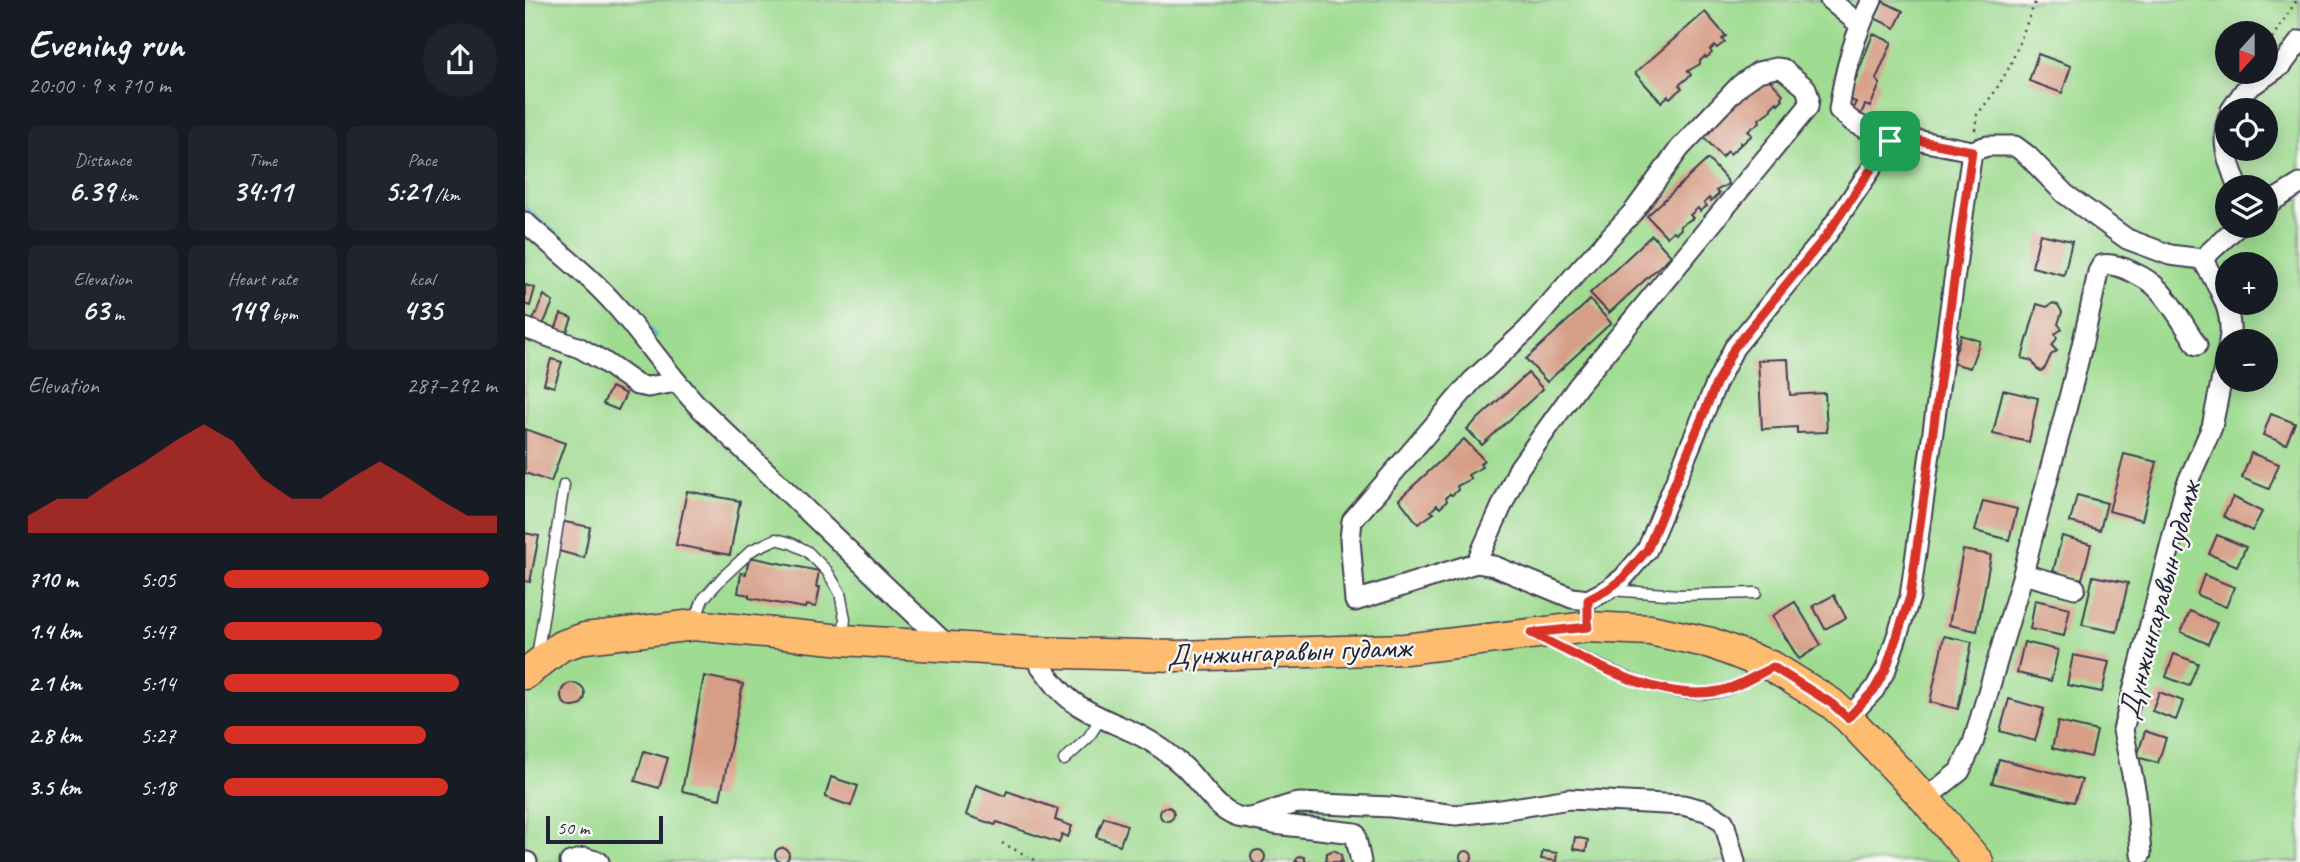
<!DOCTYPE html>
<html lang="en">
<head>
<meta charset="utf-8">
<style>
  body { margin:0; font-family:Caveat,sans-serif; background:#20242c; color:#f1f3f6; height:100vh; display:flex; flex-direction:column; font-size:26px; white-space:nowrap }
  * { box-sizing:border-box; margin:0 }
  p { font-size:23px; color:#9ea1a6 }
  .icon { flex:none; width:38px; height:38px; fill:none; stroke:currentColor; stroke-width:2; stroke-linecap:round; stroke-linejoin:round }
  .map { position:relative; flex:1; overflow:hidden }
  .side { display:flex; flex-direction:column; background:#171b24; width:525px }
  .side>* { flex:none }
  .needle { width:46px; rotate:201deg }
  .fabs { position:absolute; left:1690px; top:21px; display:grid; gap:14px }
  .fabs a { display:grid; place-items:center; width:63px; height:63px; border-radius:50%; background:#171b24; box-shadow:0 4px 18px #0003; font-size:35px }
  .scale { position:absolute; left:21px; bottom:18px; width:117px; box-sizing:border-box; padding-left:7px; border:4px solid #22223b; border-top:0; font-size:19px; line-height:24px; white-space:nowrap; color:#22223b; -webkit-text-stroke:5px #f6f6f2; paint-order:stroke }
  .pin { position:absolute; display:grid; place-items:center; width:60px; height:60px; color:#fff; margin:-30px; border-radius:14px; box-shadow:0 4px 10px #0006 }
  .round { display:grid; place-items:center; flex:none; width:74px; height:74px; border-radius:37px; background:#20242c }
  .summary { display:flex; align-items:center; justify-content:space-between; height:119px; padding:0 28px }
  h1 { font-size:38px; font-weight:700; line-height:52px }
  .metrics { display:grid; grid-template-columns:repeat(3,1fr); gap:10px; height:119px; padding:7px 28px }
  .metrics div { display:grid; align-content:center; border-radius:10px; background:#20242c; text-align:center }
  .metrics b { font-size:30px; font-weight:700 }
  .metrics small { font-size:19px; font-weight:400 }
  .metrics p { font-size:19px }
  .chart { height:196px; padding:14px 28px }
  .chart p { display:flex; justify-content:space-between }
  .chart svg { width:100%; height:126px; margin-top:7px; fill:#d93025; opacity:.7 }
  ul { padding:0 28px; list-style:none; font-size:23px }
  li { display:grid; grid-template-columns:112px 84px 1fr; align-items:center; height:52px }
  li i { height:18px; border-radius:9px; background:#d93025 }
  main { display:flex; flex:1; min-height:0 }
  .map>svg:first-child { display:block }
</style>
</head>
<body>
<main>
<section class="side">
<div class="summary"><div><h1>Evening run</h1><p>20:00 · 9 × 710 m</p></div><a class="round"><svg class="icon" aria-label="share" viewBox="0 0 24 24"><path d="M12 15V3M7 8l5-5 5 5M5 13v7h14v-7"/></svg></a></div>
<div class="metrics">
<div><p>Distance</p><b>6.39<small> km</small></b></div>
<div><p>Time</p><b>34:11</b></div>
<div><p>Pace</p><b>5:21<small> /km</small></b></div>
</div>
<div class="metrics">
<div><p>Elevation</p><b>63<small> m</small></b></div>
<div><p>Heart rate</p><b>149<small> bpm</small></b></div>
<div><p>kcal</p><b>435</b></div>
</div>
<div class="chart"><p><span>Elevation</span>287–292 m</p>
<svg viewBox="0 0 160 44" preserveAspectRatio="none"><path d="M0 44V38L10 32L20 32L30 25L40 19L50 12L60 6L70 12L80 25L90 32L100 32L110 25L120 19L130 25L140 32L150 38L160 38V44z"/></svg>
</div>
<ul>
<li><b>710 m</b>5:05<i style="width:97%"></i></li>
<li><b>1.4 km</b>5:47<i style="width:58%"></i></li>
<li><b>2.1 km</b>5:14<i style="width:86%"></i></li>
<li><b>2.8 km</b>5:27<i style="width:74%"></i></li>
<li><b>3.5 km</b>5:18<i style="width:82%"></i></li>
</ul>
</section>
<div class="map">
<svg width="1775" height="862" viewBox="0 0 1775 862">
  <rect width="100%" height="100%" fill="#f6f6f2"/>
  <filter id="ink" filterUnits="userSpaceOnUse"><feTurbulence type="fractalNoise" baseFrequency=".0143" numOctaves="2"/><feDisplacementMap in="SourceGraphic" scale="14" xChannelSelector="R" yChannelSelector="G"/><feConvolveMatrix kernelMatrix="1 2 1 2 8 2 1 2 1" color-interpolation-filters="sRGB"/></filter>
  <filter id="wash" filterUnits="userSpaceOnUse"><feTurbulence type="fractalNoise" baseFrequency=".00686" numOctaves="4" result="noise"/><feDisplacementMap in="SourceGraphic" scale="28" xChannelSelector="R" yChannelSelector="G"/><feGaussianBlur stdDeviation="1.57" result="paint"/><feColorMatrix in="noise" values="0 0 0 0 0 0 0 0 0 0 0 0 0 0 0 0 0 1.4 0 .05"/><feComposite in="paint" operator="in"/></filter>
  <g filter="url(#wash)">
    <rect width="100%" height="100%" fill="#f1e0c4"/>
    <path fill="#9fdc91" stroke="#607f66" stroke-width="2" fill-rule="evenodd" d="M 0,0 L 1775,0 L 1775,862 L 0,862 ZM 1703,33 L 1741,33 L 1741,72 L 1703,72 ZM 1703,110 L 1741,110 L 1741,149 L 1703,149 ZM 1703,187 L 1741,187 L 1741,226 L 1703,226 ZM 1703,264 L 1741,264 L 1741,303 L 1703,303 ZM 1703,341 L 1741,341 L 1741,380 L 1703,380 Z"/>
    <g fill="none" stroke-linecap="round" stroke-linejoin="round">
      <path stroke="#4db5cc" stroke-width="4.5" d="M 0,208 L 80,276 L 130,337"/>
    </g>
    <g id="blocks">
      <g fill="#d79e87">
        <path d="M 1357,1 L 1378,11 L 1370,28 L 1349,18 Z"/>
        <path d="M 1180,12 L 1201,36 L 1197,39 L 1200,42 L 1192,48 L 1190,46 L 1185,50 L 1187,53 L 1181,58 L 1180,56 L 1175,61 L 1175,64 L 1163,71 L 1166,75 L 1154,85 L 1157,88 L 1145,98 L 1143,96 L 1136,102 L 1110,73 Z"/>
        <path d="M 1348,34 L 1367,42 L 1351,79 L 1355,84 L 1345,107 L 1340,105 L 1336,114 L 1327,110 L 1331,102 L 1323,99 Z"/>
        <path d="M 1513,54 L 1546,66 L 1537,93 L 1504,81 Z"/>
        <path d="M 1240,75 L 1258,94 L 1256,97 L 1258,99 L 1253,104 L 1252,102 L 1246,108 L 1246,110 L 1234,119 L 1235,122 L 1223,131 L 1227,135 L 1217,144 L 1215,142 L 1215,145 L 1205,154 L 1203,151 L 1197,157 L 1176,134 Z"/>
        <path d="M 1183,159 L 1202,180 L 1203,184 L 1191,191 L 1194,194 L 1186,201 L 1184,198 L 1179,203 L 1182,206 L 1175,211 L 1173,208 L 1165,215 L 1168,218 L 1155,226 L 1156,229 L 1151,233 L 1148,231 L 1142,237 L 1122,216 Z"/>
        <path d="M 1515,234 L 1547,241 L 1539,275 L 1507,267 Z"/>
        <path d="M 1127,235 L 1146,256 L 1084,313 L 1065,293 Z"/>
        <path d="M 0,285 L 10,288 L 5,306 L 0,304 Z"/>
        <path d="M 19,295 L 28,302 L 18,325 L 8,320 Z"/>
        <path d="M 1065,300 L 1086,323 L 1022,382 L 1001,359 Z"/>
        <path d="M 1528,303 L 1533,305 L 1537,312 L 1533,324 L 1537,329 L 1530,334 L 1532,338 L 1527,346 L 1532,351 L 1526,355 L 1520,368 L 1516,371 L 1512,369 L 1507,361 L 1497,358 L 1512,304 L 1522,307 Z"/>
        <path d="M 36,314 L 47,318 L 41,334 L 30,330 Z"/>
        <path d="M 1436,335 L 1455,341 L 1445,368 L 1427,363 Z"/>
        <path d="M 26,359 L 37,362 L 29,387 L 19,384 Z"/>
        <path d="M 1263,359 L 1265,395 L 1300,393 L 1302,432 L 1272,433 L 1272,427 L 1237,429 L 1233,360 Z"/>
        <path d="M 1003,373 L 1018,389 L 957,445 L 942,429 Z"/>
        <path d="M 86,387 L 101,394 L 93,410 L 78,404 Z"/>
        <path d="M 1478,390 L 1513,398 L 1504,442 L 1468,434 Z"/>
        <path d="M 1746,414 L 1770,423 L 1761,444 L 1738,435 Z"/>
        <path d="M 0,429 L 40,443 L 26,482 L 0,473 Z"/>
        <path d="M 939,439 L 959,460 L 955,464 L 957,467 L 943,475 L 946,479 L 932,486 L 933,490 L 927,495 L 925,494 L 921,497 L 922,501 L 915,508 L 912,505 L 906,511 L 909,513 L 893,524 L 874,499 Z"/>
        <path d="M 1726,453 L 1754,464 L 1744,489 L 1717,478 Z"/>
        <path d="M 1599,454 L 1632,462 L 1617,520 L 1584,511 Z"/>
        <path d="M 162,491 L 215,501 L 205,555 L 151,545 Z"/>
        <path d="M 1552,495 L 1582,503 L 1575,530 L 1545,522 Z"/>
        <path d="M 1708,497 L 1737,512 L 1727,531 L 1698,516 Z"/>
        <path d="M 1458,501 L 1492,509 L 1484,540 L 1450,531 Z"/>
        <path d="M 35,521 L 65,527 L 59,558 L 30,550 Z"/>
        <path d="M 0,533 L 14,536 L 5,582 L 0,581 Z"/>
        <path d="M 1692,535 L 1721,547 L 1712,566 L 1684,554 Z"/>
        <path d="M 1537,536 L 1566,544 L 1557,579 L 1528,572 Z"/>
        <path d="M 1438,550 L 1466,555 L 1452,631 L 1424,625 Z"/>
        <path d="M 224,557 L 294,571 L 291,587 L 295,587 L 291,607 L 281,605 L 280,608 L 224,598 L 224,595 L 213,593 L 216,573 L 221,574 Z"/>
        <path d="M 1679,575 L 1709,587 L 1701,607 L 1672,595 Z"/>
        <path d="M 1568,576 L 1603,583 L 1592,632 L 1557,625 Z"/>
        <path d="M 1309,595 L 1321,618 L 1300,629 L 1288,606 Z"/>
        <path d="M 1510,600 L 1545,608 L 1539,636 L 1505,629 Z"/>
        <path d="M 1270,602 L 1296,645 L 1274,659 L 1247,616 Z"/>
        <path d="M 1665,611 L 1692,623 L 1683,644 L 1656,632 Z"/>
        <path d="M 1419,636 L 1447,642 L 1433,709 L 1405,702 Z"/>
        <path d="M 1499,642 L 1533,650 L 1526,681 L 1492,673 Z"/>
        <path d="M 1649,654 L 1673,663 L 1664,686 L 1641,677 Z"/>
        <path d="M 1548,655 L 1584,662 L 1577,692 L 1542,685 Z"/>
        <path d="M 179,676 L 218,684 L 195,799 L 157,791 Z"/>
        <circle cx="48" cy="695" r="12"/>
        <path d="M 1634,692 L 1658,701 L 1651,720 L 1627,711 Z"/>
        <path d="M 1484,699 L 1519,709 L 1510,741 L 1475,731 Z"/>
        <path d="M 1533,722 L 1572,731 L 1566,757 L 1527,748 Z"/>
        <path d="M 1620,731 L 1641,738 L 1633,763 L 1612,757 Z"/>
        <path d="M 119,751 L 143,758 L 134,788 L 110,781 Z"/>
        <path d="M 1474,759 L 1557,780 L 1549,802 L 1467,783 Z"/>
        <path d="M 306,777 L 333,786 L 326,806 L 300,797 Z"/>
        <path d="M 451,785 L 480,796 L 482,791 L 533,809 L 530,820 L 547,826 L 543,837 L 537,834 L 534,843 L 472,822 L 470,825 L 441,815 Z"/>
        <circle cx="642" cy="814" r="7"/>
        <path d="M 579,817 L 602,825 L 595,845 L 571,837 Z"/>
        <path d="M 1050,837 L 1063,840 L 1061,851 L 1048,849 Z"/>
        <circle cx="257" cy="855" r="7"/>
        <path d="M 809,850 L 816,854 L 817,862 L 801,862 L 802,853 Z"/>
        <circle cx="733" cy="857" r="7"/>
        <circle cx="941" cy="857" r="6"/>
        <path d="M 1018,851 L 1032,853 L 1031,861 L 1016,859 Z"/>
        <path d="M 774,856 L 779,857 L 781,862 L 770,862 Z"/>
      </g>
    </g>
  </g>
  <g filter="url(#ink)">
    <use href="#blocks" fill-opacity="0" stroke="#413e50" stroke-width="2"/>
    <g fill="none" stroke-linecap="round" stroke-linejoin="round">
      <defs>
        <g id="service">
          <path d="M 1085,590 L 1155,595 L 1231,593"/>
          <path d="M 170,621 L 178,599 L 197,578 L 227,550 L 251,539 L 266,543 L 282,551 L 302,571 L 315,593 L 320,619 L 318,637"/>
          <path d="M 1023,641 C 1068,663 1146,705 1197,691 C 1212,687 1227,677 1241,670"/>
          <path d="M 12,657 L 39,485"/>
          <path d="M 539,760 L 563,738 L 576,718"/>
        </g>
        <g id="minor">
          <path d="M 1305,0 L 1334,24"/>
          <path d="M 1347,0 C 1330,34 1319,72 1314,110 L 1328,122 L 1365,141"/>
          <path d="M 1706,110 L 1719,91 L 1757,65 L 1775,41"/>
          <path d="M 1703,118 C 1695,142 1704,164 1713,187"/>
          <path d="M 1741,205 L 1775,184"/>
          <path d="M 0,222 C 31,250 64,275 92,307 C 121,340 144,376 175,408 L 423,646"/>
          <path d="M 1677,259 L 1713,226"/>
          <path d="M 0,328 L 55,348 L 78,361 L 112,385 L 123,387 L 151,382"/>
          <path d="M 951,563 L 994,468 L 1053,386 L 1283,107 L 1284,98 L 1281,88 L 1258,69 L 1251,68 L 1233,72 L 1215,85 L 1155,148 L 1109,211 L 1056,268 L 1002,330 L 947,381 L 827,521 L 825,539 L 830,601 L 951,563 L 969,566 L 1047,598 L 1063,600 L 1082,590 L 1098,578 L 1122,550 L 1191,384 L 1209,348 L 1301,236 L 1365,141 L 1381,138 L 1447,151 L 1462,146 L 1490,146 L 1502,155 L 1540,194 L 1602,239 L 1645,255 L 1677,259 C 1692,284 1710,312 1704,341"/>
          <path d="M 1550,588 L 1498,574 C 1523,473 1553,374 1573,272 L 1577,265 C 1592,262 1623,278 1633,289 C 1648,304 1660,327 1672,345"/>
          <path d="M 505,652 C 518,668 530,688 547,701 C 567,716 592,724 614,735 C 630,743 645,754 658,766 C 676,782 693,815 718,818 C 737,820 755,804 775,803 L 866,807 L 931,815 L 976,810 L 1044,799 L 1158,805 L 1181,811 L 1199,822 L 1210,862"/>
          <path d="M 1323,718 L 1349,690 L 1361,669 L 1385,597 L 1447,151"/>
          <path d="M 1400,799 L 1435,771 L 1448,743 L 1498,574"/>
          <path d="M 725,819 L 749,824 L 830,833 L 836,862"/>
          <path d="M 1616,854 L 1611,794 L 1598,730 L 1660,488 L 1687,427 L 1703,348"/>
          <path d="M 0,862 L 2,862"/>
          <path d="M 45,862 L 60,858 L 74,862"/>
        </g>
        <path id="primary" d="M 0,674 L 36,646 L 60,638 L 169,625 L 318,640 L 505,652 L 652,656 L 880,649 L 1063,627 L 1125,630 L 1186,643 L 1248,667 L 1306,703 L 1323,718 L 1400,799 L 1453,862"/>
      </defs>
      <use href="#service" stroke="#413e50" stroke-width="13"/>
      <use href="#minor" stroke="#413e50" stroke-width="23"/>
      <use href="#primary" stroke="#413e50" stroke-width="33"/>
      <g stroke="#413e50" stroke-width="2.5" stroke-dasharray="2 5" stroke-linecap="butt">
        <path d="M 1743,44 L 1772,0"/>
        <path d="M 1450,130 L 1452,115 L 1469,93 L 1485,66 L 1511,0"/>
        <path d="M 477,843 L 514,862"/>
      </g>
      <use href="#service" stroke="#fff" stroke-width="10"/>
      <use href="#minor" stroke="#fff" stroke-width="19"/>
      <use href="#primary" stroke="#febc70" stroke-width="30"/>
    </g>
  </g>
  <g fill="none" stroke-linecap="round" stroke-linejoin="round" filter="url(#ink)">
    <defs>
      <path id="route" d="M 1381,138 L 1447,151 L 1385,597 L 1361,669 L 1349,690 L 1323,718 L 1306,703 L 1248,667 C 1231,675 1212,688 1194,691 C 1133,703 1060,659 1006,633 L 1063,627 L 1063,600 L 1082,590 L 1098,578 L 1122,550 L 1191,384 L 1209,348 L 1301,236 L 1365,141 Z"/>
    </defs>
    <use href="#route" stroke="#fff" stroke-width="14"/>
    <use href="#route" stroke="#d93025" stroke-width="9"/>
  </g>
  <g text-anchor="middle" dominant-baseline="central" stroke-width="5" stroke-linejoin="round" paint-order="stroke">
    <g font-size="30" fill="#22223b" stroke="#f6f6f2">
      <text transform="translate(1634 600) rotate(-75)">Дүнжингаравын гудамж</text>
      <text transform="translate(764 651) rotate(-2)">Дүнжингаравын гудамж</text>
    </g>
  </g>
</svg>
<div class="fabs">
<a><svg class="needle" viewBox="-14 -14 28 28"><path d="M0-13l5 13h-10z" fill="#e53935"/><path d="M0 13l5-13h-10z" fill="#9ea1a6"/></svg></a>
<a><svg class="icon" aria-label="locate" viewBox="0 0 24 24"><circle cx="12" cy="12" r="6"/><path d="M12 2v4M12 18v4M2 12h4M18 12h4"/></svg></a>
<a><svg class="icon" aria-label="layers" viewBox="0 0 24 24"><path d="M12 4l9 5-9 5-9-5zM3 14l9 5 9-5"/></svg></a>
<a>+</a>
<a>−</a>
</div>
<div class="scale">50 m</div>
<div class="pin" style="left:1365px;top:141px;background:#1e9e55"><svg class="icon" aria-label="arrive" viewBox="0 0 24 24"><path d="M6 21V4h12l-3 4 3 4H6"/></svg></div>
</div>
</main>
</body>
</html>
